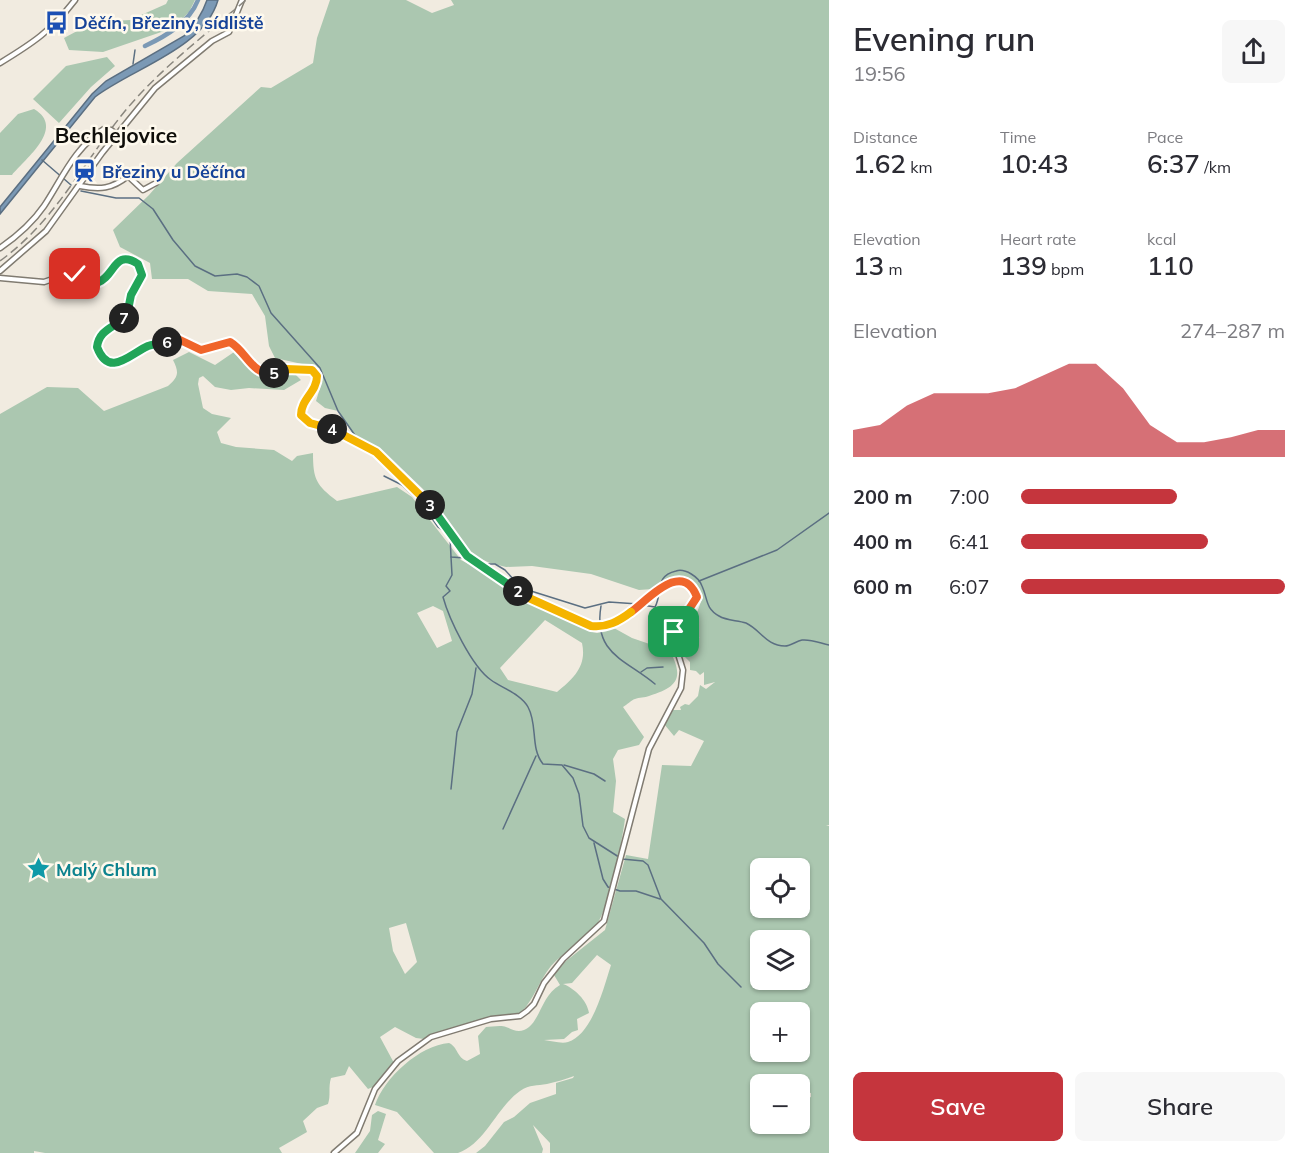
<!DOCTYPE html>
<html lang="en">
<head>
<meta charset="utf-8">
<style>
  body { margin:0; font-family:Mulish,sans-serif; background:#f7f7f7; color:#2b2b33; height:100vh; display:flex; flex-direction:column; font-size:22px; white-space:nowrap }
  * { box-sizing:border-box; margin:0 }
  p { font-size:20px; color:#7c7c81 }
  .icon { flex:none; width:33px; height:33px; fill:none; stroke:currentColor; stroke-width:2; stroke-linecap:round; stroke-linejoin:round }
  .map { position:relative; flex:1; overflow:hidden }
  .panel { display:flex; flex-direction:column; background:#fff; width:480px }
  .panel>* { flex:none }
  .controls { position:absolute; left:750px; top:858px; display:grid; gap:12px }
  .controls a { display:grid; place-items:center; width:60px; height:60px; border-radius:9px; background:#fff; box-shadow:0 2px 4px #0004; font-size:30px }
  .pin { position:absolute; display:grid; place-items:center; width:51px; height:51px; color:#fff; margin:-26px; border-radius:12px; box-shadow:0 3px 9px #0006 }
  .km { position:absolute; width:30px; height:30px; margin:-15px; border-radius:50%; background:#222; color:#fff; font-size:16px; line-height:30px; text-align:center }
  .round { display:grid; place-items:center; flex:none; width:63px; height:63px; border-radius:9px; background:#f7f7f7 }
  .head { display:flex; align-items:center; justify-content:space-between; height:102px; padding:0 24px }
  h1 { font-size:33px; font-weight:600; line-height:45px }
  .figures { display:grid; grid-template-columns:repeat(3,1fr); gap:9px; height:102px; padding:6px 24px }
  .figures div { display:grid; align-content:center }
  .figures b { font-size:26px; font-weight:600 }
  .figures small { font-size:16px; font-weight:400 }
  .figures p { font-size:16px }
  .chart { height:168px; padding:12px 24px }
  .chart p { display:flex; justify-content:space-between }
  .chart svg { width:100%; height:108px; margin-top:6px; fill:#c5353d; opacity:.7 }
  .action { display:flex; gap:12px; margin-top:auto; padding:12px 24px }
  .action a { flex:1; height:69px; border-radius:9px; background:#c5353d; color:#fff; font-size:24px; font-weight:600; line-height:69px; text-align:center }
  .action a+a { background:#f7f7f7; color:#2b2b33 }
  ul { padding:0 24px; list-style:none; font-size:20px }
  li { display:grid; grid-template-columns:96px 72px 1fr; align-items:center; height:45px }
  li i { height:15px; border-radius:8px; background:#c5353d }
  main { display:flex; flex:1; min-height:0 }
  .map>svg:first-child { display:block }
</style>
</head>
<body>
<main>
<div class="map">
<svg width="829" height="1153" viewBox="0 0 829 1153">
  <rect width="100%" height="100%" fill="#f1ebe0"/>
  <g fill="#abc7b0" fill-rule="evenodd">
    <path d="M 168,0 L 195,0 L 189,12 L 173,28 L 103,52 L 69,50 L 64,38 L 94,22 L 130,20 L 166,4 Z"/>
    <path d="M 330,0 L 406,0 L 432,13 L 454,5 L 451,0 L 829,0 L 829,825 L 826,826 L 829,826 L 829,1153 L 550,1153 L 550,1143 L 533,1125 L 543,1149 L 542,1153 L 476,1153 L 485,1146 L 504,1122 L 514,1117 L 530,1103 L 556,1094 L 556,1083 L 573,1078 L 574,1076 C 566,1079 556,1082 547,1084 C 537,1086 530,1084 520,1091 C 496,1108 486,1143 458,1153 C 452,1153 441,1153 434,1153 L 397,1112 L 375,1105 C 384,1078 420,1045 449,1043 C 458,1047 457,1058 467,1061 L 480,1054 L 478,1036 L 486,1027 C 491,1027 501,1025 506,1027 C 512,1029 517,1033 524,1030 C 540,1024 541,995 560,985 L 554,975 L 566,961 L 605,930 L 626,855 L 648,859 L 662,765 L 691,766 L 704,741 L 679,730 L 674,736 L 664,724 L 673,710 L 681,710 L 680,707 L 685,704 L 689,705 L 698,696 L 700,685 L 706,689 L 715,682 L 704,685 L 704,672 L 700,675 L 696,671 L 690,670 L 690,662 L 684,656 L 689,640 L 700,637 L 695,637 L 692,626 L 702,599 L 694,586 L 682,578 L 666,580 L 653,589 L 639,590 L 591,574 L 532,566 L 506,567 L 490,563 L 474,556 L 423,489 L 381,449 L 355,437 L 338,411 L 325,408 L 316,401 L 324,375 L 320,368 L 275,358 L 269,346 L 265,316 L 252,294 L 208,291 L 188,279 L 152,279 L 150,263 L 120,247 L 113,230 L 149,195 L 177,163 L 261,87 L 271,88 L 313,63 L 317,38 ZM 760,868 L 800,868 L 800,908 L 760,908 ZM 760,940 L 800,940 L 800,980 L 760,980 ZM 597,955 L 611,965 C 604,986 593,1034 568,1042 C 562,1044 551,1041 544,1040 L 564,1039 L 572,1032 L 578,1030 L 577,1019 L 589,1013 C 587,1000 574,988 563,984 L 572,983 ZM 800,1012 L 800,1052 L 760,1052 L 760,1012 ZM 760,1084 L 800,1084 L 800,1096 L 803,1092 L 811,1093 L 811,1097 L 801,1101 L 800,1098 L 800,1124 L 760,1124 Z"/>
    <path d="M 107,57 L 115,66 L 91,87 L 59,123 L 33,99 L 66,66 Z"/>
    <path d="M 34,109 C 66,128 26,158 12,175 L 0,175 L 0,133 L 18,114 Z"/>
    <path d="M 189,352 L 215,365 L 234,352 L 257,376 L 265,378 L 294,373 L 301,380 L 284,390 L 249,388 L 231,390 L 215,387 L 203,376 L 199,378 L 198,384 L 203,408 L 212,414 L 231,418 L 217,432 L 221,443 L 236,447 L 274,450 L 292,461 L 297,456 L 313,453 C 313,479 316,485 337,501 L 397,487 L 412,497 L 461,560 L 496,578 L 523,600 L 589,631 L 597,633 L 614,628 L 632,638 L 670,651 C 684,678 678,687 649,696 C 645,698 639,697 635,699 C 631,700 627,705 623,707 L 644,737 L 639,745 L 618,750 L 613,759 L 616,781 L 613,812 L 625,819 C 622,842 609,908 596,926 C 584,942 564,951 551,966 C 539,981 534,999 521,1013 L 493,1016 L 424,1039 L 416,1038 L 395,1027 L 380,1037 L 394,1063 L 375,1086 L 368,1089 L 349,1066 L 345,1075 L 331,1078 C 328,1088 331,1095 328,1104 L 317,1108 L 303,1121 L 307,1132 L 279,1148 L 282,1153 L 45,1153 L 34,1151 L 34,1153 L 0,1153 L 0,414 L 47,387 L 78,388 L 104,411 L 168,386 C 179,377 179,372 173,360 ZM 433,606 L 443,611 L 452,641 L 437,648 L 417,613 ZM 545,620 L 582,643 C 587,666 574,678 557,692 L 508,680 L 500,668 ZM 406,923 L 417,962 L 405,974 L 393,951 L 389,928 Z"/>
    <path d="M 378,1111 L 386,1114 L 378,1140 L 385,1144 L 378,1153 L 355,1153 L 370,1131 L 372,1115 Z"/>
  </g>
  <path fill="#7b99b5" stroke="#5b6f82" stroke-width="1.5" d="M 207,0 L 218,0 C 204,49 133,68 95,97 L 0,214 L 0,207 L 92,94 L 106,81 L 184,36 C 195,25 202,15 207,0 Z"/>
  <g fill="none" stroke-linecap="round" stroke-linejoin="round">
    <g stroke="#5b6f82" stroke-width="1.5">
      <path d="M 133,64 L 135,50"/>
      <path d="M 42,160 L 71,185"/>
      <path d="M 81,191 L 116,198 L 139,198 L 153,209 L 173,240 L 195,266 L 215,276 L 237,274 L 247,277 L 259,286 L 271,313 L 320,368 L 338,411 L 359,441"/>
      <path d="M 364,447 L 389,467 L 402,485 L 422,504 L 438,527 L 450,536 L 451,557 L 465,558 L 476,565 L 480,565"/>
      <path d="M 384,476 L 402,485"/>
      <path d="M 451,557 L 452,575 L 446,586 L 450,591 L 443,597 C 449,619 472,667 491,680 C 502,688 521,694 528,707 C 538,725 530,748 543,764 L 562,765 L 573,778 L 579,794 L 583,826 L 589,838 L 622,859 L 643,861 L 648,865 L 661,899 L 704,943 L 718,964 L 741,987"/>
      <path d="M 485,564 L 495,564 L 505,570 L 515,581 L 531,591 L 585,608 L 609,602 L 638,604"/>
      <path d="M 699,581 L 777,550 L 829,513"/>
      <path d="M 642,605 L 655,607 C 663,593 654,576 676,571 C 685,568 699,577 702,586 C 708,599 705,608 719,616 C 727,621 737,620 746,623 C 761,630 766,646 785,646 C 791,646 796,641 802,640 C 811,639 820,643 829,645"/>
      <path d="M 601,606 C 593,654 625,659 655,684"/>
      <path d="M 641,672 L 647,668 L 663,667"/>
      <path d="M 564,765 L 594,774 L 605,781"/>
      <path d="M 451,789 L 457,732 L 472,694 L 476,668"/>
      <path d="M 503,829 L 536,756"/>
      <path d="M 594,843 L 603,879 L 608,887 L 620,891 L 636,891 L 660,899"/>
    </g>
    <path stroke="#7b99b5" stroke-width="4.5" d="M 145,46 C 166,36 189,23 198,0"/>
    <defs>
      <g id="street">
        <path d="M 0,63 C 33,43 51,31 75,0"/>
        <path d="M 80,186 C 100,190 112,189 128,176 L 143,190 L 156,183"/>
        <path d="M 0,248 C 16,237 33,222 44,206 C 62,179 74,148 104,129 L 111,130 L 116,134"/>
        <path d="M 0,271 L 46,231 L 102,153 L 155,88 L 212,41 L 229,32 L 242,0"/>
        <path d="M 0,278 L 44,282 L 67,274 L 97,283 L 107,276 L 122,259 C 134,257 140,264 142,275 L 131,295 L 127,315 C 116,326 85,336 101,355 C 120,377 152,336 178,339 C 185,340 191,348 199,349 C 208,350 221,343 230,342 C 244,351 249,367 264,374 L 286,370 L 312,370 L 317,376 C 317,392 301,399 301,415 L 310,423 L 326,426 L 376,452 L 423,497 L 467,556 L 491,570 L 529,598 L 591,626 C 624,632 641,596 667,583 C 679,578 693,586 697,597 L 674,632 L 674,641 L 683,670 L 681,688 L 649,749 L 604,921 L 563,959 L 544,983 L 534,1004 L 527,1011 L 520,1016 L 491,1019 L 431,1037 L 398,1061 L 375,1089 L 357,1133 L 334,1153"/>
      </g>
    </defs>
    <use href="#street" stroke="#807b71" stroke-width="7"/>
    <use href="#street" stroke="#fff" stroke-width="4"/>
    <path stroke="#89867e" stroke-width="1.5" stroke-dasharray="9 4.5" stroke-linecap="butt" d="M 0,261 C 55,221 83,163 125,111 C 160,69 205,35 246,0"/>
  </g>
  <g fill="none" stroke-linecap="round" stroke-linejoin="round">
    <defs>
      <path id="split-1" d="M 631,612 C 648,600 682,559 697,597 L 674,632"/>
      <path id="split-2" d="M 518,591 L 529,598 L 591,626 C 607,628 619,621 631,612"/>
      <path id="split-3" d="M 430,505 L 467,556 L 518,591"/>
      <path id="split-4" d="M 332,429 L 376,452 L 430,505"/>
      <path id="split-5" d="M 274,373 L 286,369 L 312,370 L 317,376 C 317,392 301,399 301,415 L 310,423 L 332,429"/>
      <path id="split-6" d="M 167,342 L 178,339 L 201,350 L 230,342 C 247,352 252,376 274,373"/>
      <path id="split-7" d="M 124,318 C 113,328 99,330 97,347 C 109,379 130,354 148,346 C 154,344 161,343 167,342"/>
      <path id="split-8" d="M 75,274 L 97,283 C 115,277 114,248 138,264 L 142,275 L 131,295 L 127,315 L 124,318"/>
    </defs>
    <use href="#split-1" stroke="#fff" stroke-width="12"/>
    <use href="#split-2" stroke="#fff" stroke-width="12"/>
    <use href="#split-3" stroke="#fff" stroke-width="12"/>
    <use href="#split-4" stroke="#fff" stroke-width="12"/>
    <use href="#split-5" stroke="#fff" stroke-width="12"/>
    <use href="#split-6" stroke="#fff" stroke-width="12"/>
    <use href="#split-7" stroke="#fff" stroke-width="12"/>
    <use href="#split-8" stroke="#fff" stroke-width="12"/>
    <use href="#split-1" stroke="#f0652b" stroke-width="8"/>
    <use href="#split-2" stroke="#f5b400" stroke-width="8"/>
    <use href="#split-3" stroke="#22a559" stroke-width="8"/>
    <use href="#split-4" stroke="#f5b400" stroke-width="8"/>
    <use href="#split-5" stroke="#f5b400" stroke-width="8"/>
    <use href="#split-6" stroke="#f0652b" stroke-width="8"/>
    <use href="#split-7" stroke="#22a559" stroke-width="8"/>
    <use href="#split-8" stroke="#22a559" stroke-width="8"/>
  </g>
  <defs>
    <symbol id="bus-bare" viewBox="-9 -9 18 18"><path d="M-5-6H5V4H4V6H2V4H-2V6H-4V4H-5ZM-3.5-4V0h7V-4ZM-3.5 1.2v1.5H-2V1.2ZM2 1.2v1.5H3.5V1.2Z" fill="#1a4fb4" stroke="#fef9ed" stroke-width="2.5" paint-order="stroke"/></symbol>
    <symbol id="station-bare" viewBox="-9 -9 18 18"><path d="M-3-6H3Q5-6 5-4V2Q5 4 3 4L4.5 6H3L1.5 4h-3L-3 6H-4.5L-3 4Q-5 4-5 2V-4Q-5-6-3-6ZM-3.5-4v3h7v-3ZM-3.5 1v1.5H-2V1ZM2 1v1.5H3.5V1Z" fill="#1a4fb4" stroke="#fef9ed" stroke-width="2.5" paint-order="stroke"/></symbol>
    <symbol id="sight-bare" viewBox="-9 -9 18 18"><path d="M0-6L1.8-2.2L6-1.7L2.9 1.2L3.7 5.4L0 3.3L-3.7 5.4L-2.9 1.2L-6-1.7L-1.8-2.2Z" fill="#0f9aa8" stroke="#fef9ed" stroke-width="2.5" paint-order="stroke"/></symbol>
  </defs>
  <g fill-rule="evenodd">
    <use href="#bus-bare" x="40" y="6" width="33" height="33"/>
    <use href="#station-bare" x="68" y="154" width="33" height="33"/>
    <use href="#sight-bare" x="22" y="852" width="33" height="33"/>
  </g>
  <g text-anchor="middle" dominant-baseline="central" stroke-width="5" stroke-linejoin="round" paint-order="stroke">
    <g font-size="18" font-weight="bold" fill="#164399" stroke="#fef9ed" text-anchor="start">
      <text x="74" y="22">Děčín, Březiny, sídliště</text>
      <text x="102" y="171">Březiny u Děčína</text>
    </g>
    <g font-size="18" font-weight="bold" fill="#0d838f" stroke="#fef9ed" text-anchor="start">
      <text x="56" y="869">Malý Chlum</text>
    </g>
    <g font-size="21" font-weight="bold" fill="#0f0e0a" stroke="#fef9ed">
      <text x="116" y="135">Bechlejovice</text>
    </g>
  </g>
</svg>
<div class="controls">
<a><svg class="icon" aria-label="locate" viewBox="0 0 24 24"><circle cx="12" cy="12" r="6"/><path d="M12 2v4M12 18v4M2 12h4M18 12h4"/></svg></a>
<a><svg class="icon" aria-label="layers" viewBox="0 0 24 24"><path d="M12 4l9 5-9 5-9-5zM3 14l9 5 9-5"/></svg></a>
<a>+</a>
<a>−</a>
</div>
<div class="pin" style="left:674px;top:632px;background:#1e9e55"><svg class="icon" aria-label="arrive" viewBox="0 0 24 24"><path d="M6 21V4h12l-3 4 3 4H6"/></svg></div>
<div class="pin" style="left:75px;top:274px;background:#d93025"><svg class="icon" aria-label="check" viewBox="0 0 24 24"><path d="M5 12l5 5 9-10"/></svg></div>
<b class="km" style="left:518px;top:591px">2</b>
<b class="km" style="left:430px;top:505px">3</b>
<b class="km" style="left:332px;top:429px">4</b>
<b class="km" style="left:274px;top:373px">5</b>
<b class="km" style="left:167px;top:342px">6</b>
<b class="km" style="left:124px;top:318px">7</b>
</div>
<section class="panel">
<div class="head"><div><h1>Evening run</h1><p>19:56</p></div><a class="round"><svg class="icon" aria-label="share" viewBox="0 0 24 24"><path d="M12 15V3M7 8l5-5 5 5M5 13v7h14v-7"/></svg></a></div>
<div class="figures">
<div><p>Distance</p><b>1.62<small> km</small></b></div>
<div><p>Time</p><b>10:43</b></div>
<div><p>Pace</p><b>6:37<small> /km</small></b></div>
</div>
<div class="figures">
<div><p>Elevation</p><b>13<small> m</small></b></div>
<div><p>Heart rate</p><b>139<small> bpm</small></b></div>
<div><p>kcal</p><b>110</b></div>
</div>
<div class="chart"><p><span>Elevation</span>274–287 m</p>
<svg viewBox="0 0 160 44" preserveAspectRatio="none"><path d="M0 44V33L10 31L20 23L30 18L40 18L50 18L60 16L70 11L80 6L90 6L100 16L110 31L120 38L130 38L140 36L150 33L160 33V44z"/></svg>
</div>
<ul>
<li><b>200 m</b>7:00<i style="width:59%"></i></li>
<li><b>400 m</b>6:41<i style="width:71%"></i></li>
<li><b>600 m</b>6:07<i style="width:100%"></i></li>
</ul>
<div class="action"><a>Save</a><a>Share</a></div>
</section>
</main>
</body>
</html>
